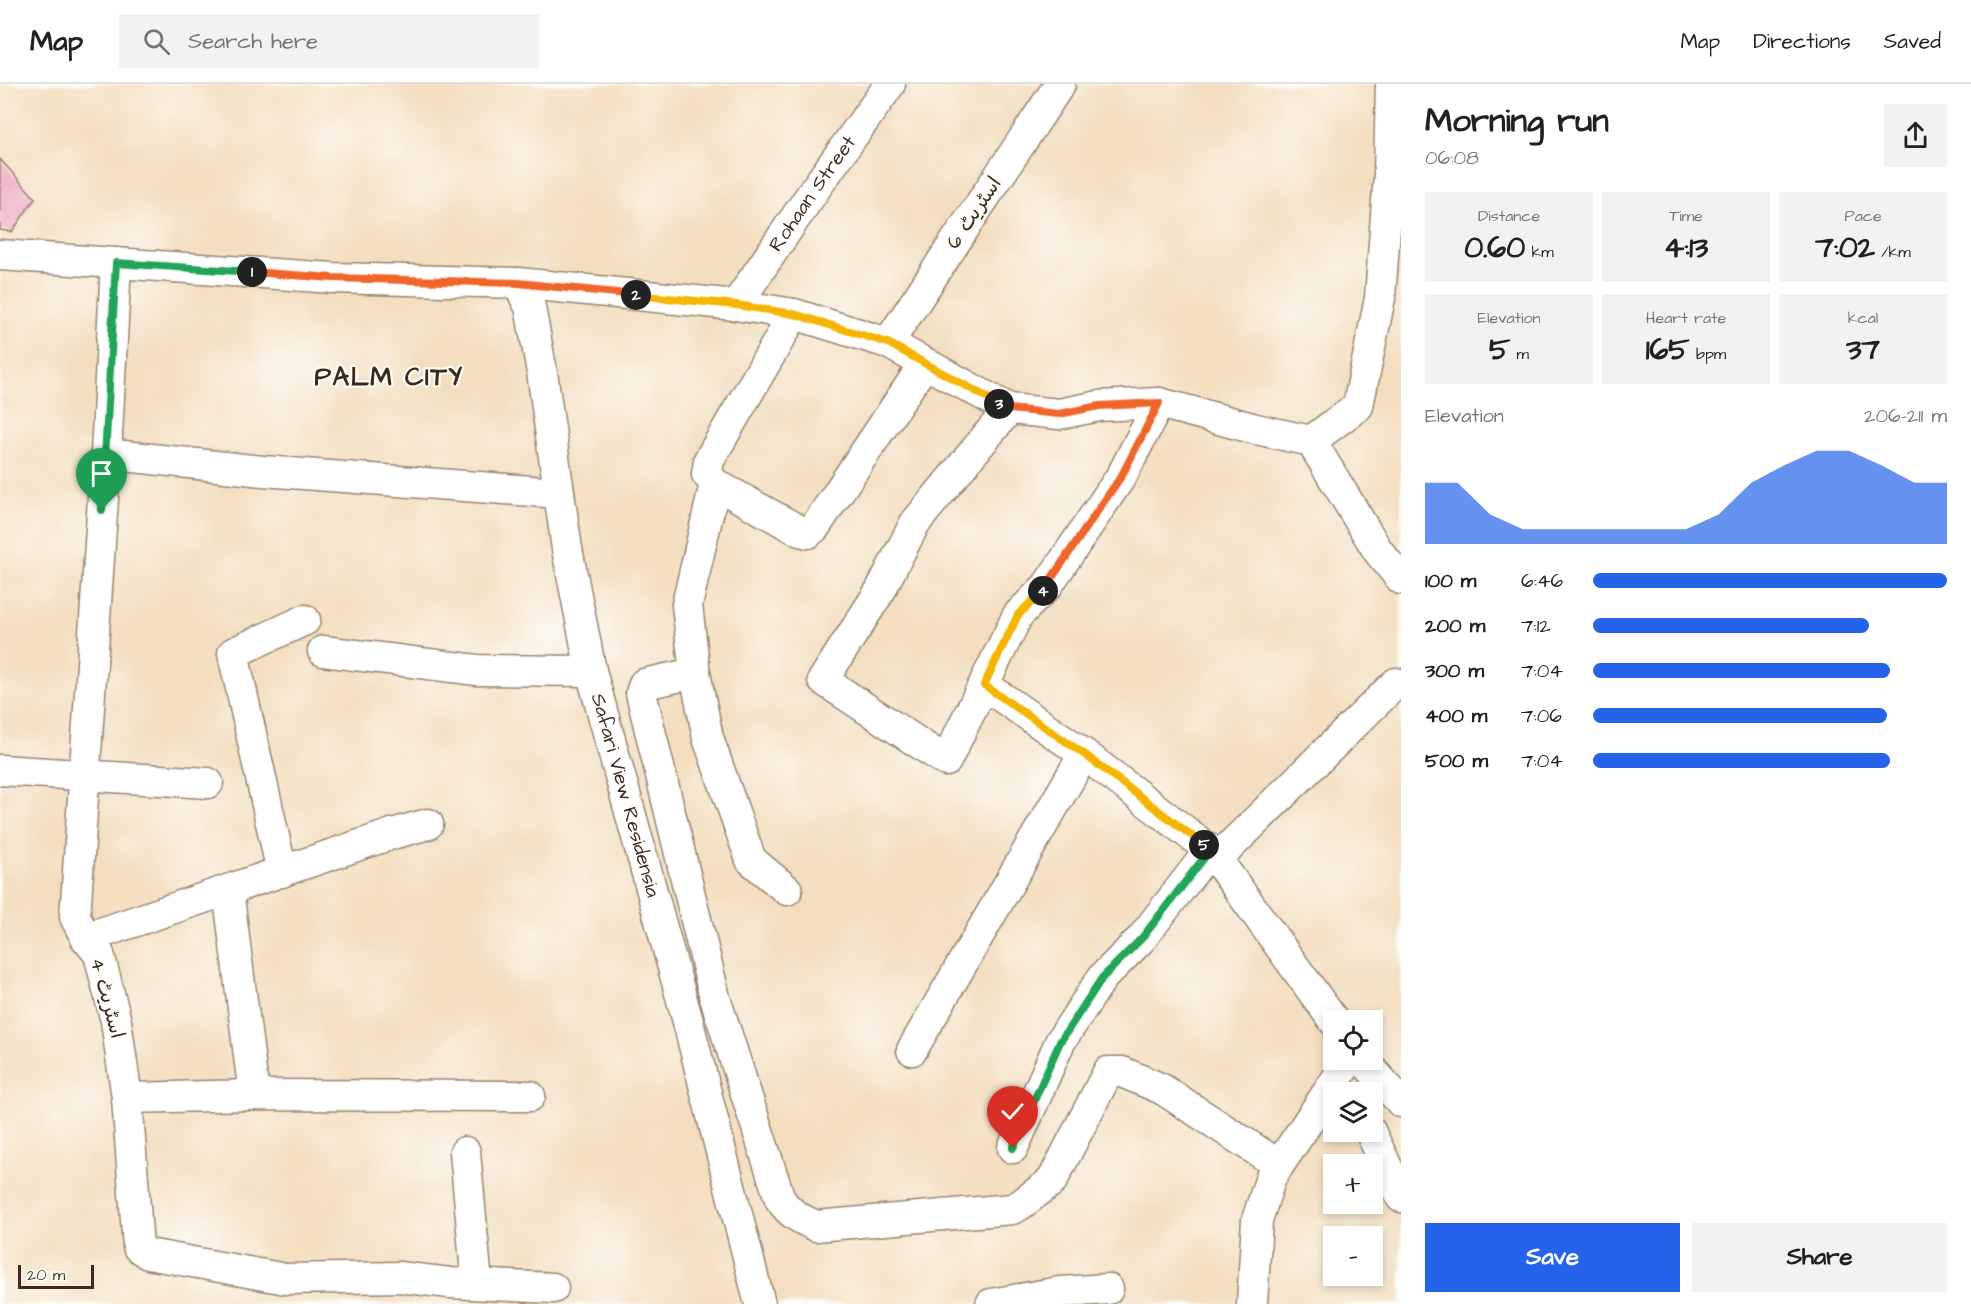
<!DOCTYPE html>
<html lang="en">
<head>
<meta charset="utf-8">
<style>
  body { margin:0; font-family:"Architects Daughter","Playpen Sans Arabic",sans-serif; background:#f2f2f2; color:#202124; height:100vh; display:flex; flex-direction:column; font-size:22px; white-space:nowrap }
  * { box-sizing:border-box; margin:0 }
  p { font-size:20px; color:#757577 }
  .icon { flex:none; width:33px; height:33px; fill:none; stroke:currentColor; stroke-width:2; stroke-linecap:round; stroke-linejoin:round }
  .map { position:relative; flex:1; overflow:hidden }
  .sheet { display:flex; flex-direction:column; background:#fff; width:570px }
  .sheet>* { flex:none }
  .controls { position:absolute; left:1323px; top:926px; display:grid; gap:12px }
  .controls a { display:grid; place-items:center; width:60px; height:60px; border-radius:0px; background:#fff; box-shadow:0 3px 9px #0003; font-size:30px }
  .scale { position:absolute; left:18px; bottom:15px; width:76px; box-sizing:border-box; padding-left:6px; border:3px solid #3b2a1e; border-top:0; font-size:16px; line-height:21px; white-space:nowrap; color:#3b2a1e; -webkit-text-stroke:4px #fdfcf7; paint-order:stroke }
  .pin { position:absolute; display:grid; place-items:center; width:51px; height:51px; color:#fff; margin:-62px -26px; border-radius:50% 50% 50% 0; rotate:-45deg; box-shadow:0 0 6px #0007 }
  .pin .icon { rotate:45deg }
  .km { position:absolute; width:30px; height:30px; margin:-15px; border-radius:50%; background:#222; color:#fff; font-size:16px; line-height:30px; text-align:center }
  .round { display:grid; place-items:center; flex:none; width:63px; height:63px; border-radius:0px; background:#f2f2f2 }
  .headline { display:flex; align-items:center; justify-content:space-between; height:102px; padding:0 24px }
  h1 { font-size:33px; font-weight:700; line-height:45px }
  .stats { display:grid; grid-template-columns:repeat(3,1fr); gap:9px; height:102px; padding:6px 24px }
  .stats div { display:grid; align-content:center; border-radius:0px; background:#f2f2f2; text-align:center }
  .stats b { font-size:30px; font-weight:700 }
  .stats small { font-size:16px; font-weight:400 }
  .stats p { font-size:16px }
  .chart { height:168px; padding:12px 24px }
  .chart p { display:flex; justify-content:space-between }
  .chart svg { width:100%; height:108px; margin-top:6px; fill:#2563eb; opacity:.7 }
  .cta { display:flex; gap:12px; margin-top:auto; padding:12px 24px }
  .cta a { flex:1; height:69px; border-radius:0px; background:#2563eb; color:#fff; font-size:24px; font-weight:700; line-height:69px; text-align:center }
  .cta a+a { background:#f2f2f2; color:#202124 }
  ul { padding:0 24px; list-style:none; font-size:20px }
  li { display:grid; grid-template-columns:96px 72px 1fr; align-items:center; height:45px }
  li i { height:15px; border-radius:8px; background:#2563eb }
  header { display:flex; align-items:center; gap:36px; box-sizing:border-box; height:84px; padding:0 30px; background:#fff; border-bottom:2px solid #e0e0e0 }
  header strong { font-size:28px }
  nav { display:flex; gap:33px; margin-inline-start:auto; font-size:21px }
  .search { width:420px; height:54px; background:#f2f2f2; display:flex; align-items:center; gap:15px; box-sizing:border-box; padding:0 21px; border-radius:0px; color:#757577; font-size:22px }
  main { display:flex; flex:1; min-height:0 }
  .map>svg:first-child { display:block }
</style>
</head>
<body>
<header>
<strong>Map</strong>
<div class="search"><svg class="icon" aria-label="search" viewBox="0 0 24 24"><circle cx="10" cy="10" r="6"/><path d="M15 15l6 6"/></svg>Search here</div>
<nav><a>Map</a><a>Directions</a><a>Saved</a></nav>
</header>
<main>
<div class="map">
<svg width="1401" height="1220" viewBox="0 0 1401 1220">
  <rect width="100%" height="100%" fill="#fdfcf7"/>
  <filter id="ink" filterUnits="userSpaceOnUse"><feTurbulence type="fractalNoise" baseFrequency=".0167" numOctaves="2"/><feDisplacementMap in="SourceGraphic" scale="12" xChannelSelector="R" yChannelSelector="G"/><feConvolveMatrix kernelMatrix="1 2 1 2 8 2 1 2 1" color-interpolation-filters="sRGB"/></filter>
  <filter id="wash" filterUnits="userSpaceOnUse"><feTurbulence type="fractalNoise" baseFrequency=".008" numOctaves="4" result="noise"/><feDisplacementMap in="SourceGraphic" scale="24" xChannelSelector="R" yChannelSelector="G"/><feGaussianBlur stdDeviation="1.35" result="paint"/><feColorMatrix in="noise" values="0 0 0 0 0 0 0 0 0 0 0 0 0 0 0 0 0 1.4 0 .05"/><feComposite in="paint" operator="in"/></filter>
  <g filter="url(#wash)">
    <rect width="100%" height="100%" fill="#f3dec0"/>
    <g id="blocks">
      <path fill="#eea8c3" d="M 0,75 L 35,114 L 12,148 L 0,146 Z"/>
    </g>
  </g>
  <g filter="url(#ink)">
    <use href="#blocks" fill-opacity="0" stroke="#97846f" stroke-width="1.5"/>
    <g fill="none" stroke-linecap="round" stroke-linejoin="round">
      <defs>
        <g id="minor">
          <path d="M 0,171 L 333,194 L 518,199 L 736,221 L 794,230 L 888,259 L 1009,325 L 1059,330 L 1099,322 L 1159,319 L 1256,345 L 1311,357 L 1378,467 L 1401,495"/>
          <path d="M 116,179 L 106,370 L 75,833 L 86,854 L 99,870 L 116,937 L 127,1014 L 138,1163 L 148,1170 L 286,1195 L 399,1193 L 450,1199 L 553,1204"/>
          <path id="s1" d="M 518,199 L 530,223 L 542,288 L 567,465 L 591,587 L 687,934 L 760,1220"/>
          <path id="s2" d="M 736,221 L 815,105 L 890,0"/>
          <path d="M 794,230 L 709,376 L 707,390 L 715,400 L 800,447 L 808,449 L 815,443 L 925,279"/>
          <path d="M 888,259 L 1060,0"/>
          <path d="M 1009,325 L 915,439 L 880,507 L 823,596 L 946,677 L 1018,531 L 1047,502 L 1122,391 L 1159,319"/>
          <path d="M 1311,357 L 1358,322 L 1380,214 L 1389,90 L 1391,0"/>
          <path d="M 106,370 L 263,387 L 559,409"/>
          <path d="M 715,400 L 687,521 L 695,589 L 708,654 L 751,776 L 787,806"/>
          <path d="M 323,567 L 477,586 L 591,587"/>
          <path d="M 695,589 L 644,600 L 641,609 L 715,914 L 780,1115 C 790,1130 800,1135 816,1142 L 1012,1125 L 1020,1121 L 1052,1097 L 1108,988 L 1122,988 L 1162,1005 L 1279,1081"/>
          <path d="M 984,601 L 1084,670 L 1210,766 L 1334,937"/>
          <path d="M 0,686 L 208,699"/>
          <path d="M 1217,775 L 1396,599"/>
          <path d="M 282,788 L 233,569 L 305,536"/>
          <path d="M 228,806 L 254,1011"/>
          <path d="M 86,854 L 392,750 L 428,740"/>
          <path d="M 912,966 L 1084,670"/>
          <path d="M 1362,975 L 1401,1018"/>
          <path d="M 127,1014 L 254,1011 L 530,1012"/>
          <path d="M 1370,1047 L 1401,1113"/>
          <path d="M 1013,1064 L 1060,958 L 1102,894 L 1142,854 L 1210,766"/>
          <path d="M 465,1068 L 477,1200"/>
          <path d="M 991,1220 L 1060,1208 L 1108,1205"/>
          <path d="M 1252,1220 L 1257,1136 L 1271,1093 L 1350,975"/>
        </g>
      </defs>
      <use href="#minor" stroke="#97846f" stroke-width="33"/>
      <use href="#minor" stroke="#fff" stroke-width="30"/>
    </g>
  </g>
  <g fill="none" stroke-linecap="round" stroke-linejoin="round" filter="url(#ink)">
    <defs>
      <path id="split-1" d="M 102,426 L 116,179 L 252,188"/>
      <path id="split-2" d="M 252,188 L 333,194 L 518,199 L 636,211"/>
      <path id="split-3" d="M 636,211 L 736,221 L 794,230 L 888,259 L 999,320"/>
      <path id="split-4" d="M 999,320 L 1009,325 L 1059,330 L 1099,322 L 1159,319 L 1122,391 L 1043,507"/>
      <path id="split-5" d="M 1043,507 L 1018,531 L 984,601 L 1084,670 L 1204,761"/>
      <path id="split-6" d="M 1013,1064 L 1060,958 L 1102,894 L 1142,854 L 1210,766 L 1204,761"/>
    </defs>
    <use href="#split-1" stroke="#fff" stroke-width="12"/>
    <use href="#split-2" stroke="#fff" stroke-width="12"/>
    <use href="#split-3" stroke="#fff" stroke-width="12"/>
    <use href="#split-4" stroke="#fff" stroke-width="12"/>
    <use href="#split-5" stroke="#fff" stroke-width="12"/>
    <use href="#split-6" stroke="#fff" stroke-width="12"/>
    <use href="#split-1" stroke="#22a559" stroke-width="8"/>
    <use href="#split-2" stroke="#f0652b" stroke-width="8"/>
    <use href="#split-3" stroke="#f5b400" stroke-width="8"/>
    <use href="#split-4" stroke="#f0652b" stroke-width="8"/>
    <use href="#split-5" stroke="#f5b400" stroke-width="8"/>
    <use href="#split-6" stroke="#22a559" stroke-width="8"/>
  </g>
  <g text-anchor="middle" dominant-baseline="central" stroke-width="4.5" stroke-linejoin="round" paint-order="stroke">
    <g font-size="20" fill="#3b2a1e" stroke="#fdfcf7">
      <text stroke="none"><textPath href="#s2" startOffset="135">Rohaan Street</textPath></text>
      <text transform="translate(974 129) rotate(-56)">اسٹریٹ 6</text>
      <text stroke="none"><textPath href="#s1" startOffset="525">Safari View Residensia</textPath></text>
      <text transform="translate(107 914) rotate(75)">اسٹریٹ 4</text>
    </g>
    <g font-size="26" font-weight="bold" letter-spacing="1.5" fill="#3b2a1e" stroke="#fdfcf7">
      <text x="389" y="293">PALM CITY</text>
    </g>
  </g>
</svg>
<div class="controls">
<a><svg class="icon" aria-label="locate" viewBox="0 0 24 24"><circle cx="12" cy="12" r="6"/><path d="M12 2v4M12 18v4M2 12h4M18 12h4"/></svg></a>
<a><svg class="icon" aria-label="layers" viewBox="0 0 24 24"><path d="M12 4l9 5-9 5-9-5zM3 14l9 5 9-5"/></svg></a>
<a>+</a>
<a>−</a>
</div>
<div class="scale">20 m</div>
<div class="pin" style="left:102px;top:426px;background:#1e9e55"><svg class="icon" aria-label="arrive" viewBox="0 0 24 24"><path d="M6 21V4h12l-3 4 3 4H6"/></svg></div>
<div class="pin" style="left:1013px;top:1064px;background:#d93025"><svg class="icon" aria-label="check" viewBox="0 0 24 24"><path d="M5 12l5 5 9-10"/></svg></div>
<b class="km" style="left:252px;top:188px">1</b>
<b class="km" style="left:636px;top:211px">2</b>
<b class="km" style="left:999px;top:320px">3</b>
<b class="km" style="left:1043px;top:507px">4</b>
<b class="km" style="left:1204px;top:761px">5</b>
</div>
<section class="sheet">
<div class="headline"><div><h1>Morning run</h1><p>06:08</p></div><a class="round"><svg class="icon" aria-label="share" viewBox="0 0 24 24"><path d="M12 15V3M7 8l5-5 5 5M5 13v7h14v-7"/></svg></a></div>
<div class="stats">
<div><p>Distance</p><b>0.60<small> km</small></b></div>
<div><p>Time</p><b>4:13</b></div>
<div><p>Pace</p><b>7:02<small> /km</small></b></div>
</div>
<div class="stats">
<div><p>Elevation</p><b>5<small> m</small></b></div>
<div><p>Heart rate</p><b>165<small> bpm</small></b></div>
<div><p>kcal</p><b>37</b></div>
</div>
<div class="chart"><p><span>Elevation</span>206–211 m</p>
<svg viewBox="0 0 160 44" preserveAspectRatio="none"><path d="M0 44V19L10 19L20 32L30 38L40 38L50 38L60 38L70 38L80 38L90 32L100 19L110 12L120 6L130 6L140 12L150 19L160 19V44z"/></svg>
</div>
<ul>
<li><b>100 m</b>6:46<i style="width:100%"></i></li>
<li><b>200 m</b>7:12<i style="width:78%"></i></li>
<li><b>300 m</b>7:04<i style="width:84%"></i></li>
<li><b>400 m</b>7:06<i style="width:83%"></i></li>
<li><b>500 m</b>7:04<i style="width:84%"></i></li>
</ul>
<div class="cta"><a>Save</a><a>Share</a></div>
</section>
</main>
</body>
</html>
